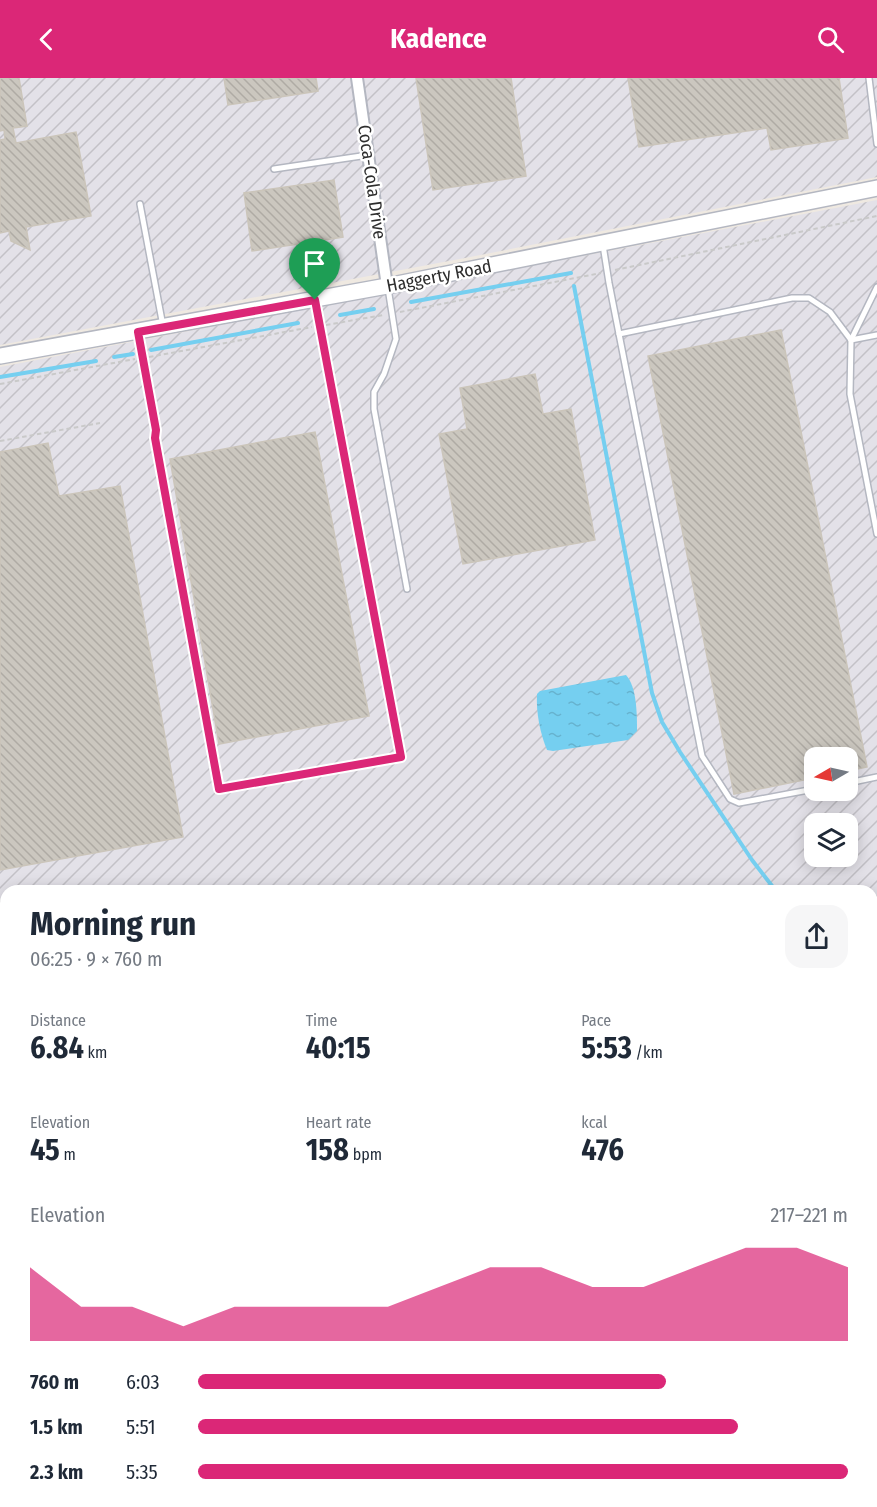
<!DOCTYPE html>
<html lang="en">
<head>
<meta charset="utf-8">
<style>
  body { margin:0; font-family:"Fira Sans Condensed",sans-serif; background:#f6f6f7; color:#1f2937; height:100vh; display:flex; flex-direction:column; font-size:22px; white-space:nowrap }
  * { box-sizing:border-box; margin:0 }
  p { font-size:20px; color:#747a83 }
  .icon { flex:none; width:33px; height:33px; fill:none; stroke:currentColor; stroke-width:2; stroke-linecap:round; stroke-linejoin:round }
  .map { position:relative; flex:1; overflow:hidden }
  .details { position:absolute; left:0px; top:807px; width:878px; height:622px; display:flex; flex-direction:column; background:#fff; border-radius:18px 18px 0 0; box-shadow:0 3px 15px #0003 }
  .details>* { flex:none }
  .needle { width:39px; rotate:261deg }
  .fabs { position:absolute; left:804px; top:669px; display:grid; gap:12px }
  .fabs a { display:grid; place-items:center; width:54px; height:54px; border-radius:12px; background:#fff; box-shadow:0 3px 15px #0003; font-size:30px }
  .pin { position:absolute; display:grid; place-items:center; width:51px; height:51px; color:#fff; margin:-62px -26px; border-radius:50% 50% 50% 0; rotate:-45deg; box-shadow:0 0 6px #0007 }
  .pin .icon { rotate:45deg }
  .round { display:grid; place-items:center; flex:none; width:63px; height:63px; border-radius:18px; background:#f6f6f7 }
  .head { display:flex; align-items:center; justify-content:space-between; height:102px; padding:0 30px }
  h1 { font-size:33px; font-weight:700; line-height:45px }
  .stats { display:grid; grid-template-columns:repeat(3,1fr); gap:9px; height:102px; padding:6px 30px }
  .stats div { display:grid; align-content:center }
  .stats b { font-size:30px; font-weight:700 }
  .stats small { font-size:16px; font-weight:400 }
  .stats p { font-size:16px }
  .chart { height:168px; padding:12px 30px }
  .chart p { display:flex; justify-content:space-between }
  .chart svg { width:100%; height:108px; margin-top:6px; fill:#db2777; opacity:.7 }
  ul { padding:0 30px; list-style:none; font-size:20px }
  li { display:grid; grid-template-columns:96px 72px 1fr; align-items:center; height:45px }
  li i { height:15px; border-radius:8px; background:#db2777 }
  header { display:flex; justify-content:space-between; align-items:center; height:78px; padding:0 30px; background:#db2777; color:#fff; font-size:27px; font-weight:700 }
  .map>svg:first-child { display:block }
</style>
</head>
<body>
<header><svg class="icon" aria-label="back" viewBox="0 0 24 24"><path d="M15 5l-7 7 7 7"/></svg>Kadence<svg class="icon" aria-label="search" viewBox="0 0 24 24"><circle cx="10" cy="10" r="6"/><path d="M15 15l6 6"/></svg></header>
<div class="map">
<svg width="877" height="1429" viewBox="0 0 877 1429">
  <defs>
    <pattern id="industrial-furrows" width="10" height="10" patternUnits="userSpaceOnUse" patternTransform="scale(1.5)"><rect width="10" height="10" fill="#e3e1e8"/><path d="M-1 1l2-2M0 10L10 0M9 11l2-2" fill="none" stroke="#c3c1c7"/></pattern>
    <pattern id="water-ripples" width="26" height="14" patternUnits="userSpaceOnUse" patternTransform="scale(1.5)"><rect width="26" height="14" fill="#75cff0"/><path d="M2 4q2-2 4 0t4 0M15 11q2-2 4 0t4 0" fill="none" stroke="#66b2ce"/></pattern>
    <pattern id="building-back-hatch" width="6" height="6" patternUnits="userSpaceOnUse" patternTransform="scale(1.5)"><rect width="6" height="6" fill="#cbc7bf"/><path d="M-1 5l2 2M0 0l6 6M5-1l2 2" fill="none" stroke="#afaba4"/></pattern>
  </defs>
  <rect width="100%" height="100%" fill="#efe9e1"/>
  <g fill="url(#industrial-furrows)" fill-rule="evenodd">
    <path d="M 0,0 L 877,0 L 877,99 L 465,180 L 0,267 Z"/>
    <path d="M 877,122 L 877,1419 L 872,1420 L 872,813 L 6,813 L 6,1424 L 854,1424 L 825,1429 L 0,1429 L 0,289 ZM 814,680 L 848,680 L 848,712 L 814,712 ZM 814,746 L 848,746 L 848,778 L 814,778 Z"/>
  </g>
  <path fill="url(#water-ripples)" d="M 626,597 C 637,609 637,637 637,653 L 628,662 L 553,673 L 547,672 C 540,655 536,635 537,616 L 540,613 Z"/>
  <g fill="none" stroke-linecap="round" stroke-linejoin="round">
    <g stroke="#75cff0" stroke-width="4">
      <path d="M 574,208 L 652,615 L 662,644 L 680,674 L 752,782 L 776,813"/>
      <path d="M 411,224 L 571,195"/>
      <path d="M 340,237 L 374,231"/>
      <path d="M 151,272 L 298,245"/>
      <path d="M 114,279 L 133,276"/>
      <path d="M 0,299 L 96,283"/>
      <path d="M 872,853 L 877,852"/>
    </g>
  </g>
  <g fill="url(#building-back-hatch)" stroke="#cbc5ba" stroke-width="1.5">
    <path d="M 0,0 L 19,0 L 27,48 L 13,50 L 16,65 L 76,54 L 91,138 L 26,149 L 30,172 L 11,163 L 9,153 L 0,155 L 0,62 L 5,61 L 4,52 L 0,53 Z"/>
    <path d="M 224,0 L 316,0 L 318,13 L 228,27 Z"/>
    <path d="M 416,0 L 511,0 L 526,98 L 433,112 Z"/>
    <path d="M 628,0 L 839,0 L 848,60 L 771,72 L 767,50 L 639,69 Z"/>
    <path d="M 334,102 L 343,159 L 252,173 L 244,115 Z"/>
    <path d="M 781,252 L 867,689 L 848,693 L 848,680 L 814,680 L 814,700 L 734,716 L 648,278 Z"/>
    <path d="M 535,296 L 543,336 L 571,331 L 595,462 L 463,486 L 439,356 L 467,351 L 460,310 Z"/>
    <path d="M 315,354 L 369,638 L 219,666 L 170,381 Z"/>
    <path d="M 48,365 L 59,418 L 120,408 L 183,759 L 0,792 L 0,374 Z"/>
    <path d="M 877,965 L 877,1242 L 872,1243 L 872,966 Z"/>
  </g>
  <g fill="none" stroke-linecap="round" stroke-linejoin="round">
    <defs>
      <g id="service">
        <path d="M 869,0 L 877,66"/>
        <path d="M 274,91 L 368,77"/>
        <path d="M 140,126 L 163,248"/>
        <path d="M 603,167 L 609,205 L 702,678 L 730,721 L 739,725 L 814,711"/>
        <path d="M 877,209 L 851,262 L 850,316 L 877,456"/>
        <path d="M 388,210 L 396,261 L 384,296 L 374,314 L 374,331 L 407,511"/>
        <path d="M 138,254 L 156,352 L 155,360 L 219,711 L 401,679 L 315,223"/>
        <path d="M 619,256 L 792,220 L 809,220 L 830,234 L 851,262"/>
        <path d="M 851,262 L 877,257"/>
        <path d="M 848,705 L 877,699"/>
        <path d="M 872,909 L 877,908"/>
        <path d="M 0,1065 L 6,1064"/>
        <path d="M 0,1191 L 6,1221"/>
        <path d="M 872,1299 L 877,1298"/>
        <path d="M 872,1330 L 877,1329"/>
        <path d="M 0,1331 L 6,1362"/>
        <path d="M 46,1424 L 47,1429"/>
        <path d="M 166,1429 L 191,1424"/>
        <path d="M 488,1429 L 514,1424"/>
      </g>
      <path id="minor" d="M 357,0 L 387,208"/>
      <path id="secondary" d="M 0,278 L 387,208 L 877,110"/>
    </defs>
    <use href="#service" stroke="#b4b7c1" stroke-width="8"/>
    <use href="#minor" stroke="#b4b7c1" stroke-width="14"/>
    <use href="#secondary" stroke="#b4b7c1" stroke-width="18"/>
    <g stroke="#c9c9c9" stroke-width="2" stroke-dasharray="4.5 3" stroke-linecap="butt">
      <path d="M 615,192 L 877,138"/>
      <path d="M 400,234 L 601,195"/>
      <path d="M 326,247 L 383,237"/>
      <path d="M 149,279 L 312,249"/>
      <path d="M 0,306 L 135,281"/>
      <path d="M 0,363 L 100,345"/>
    </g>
    <use href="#service" stroke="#fff" stroke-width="5"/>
    <use href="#minor" stroke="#fff" stroke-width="10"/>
    <use href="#secondary" stroke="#fff" stroke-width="15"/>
  </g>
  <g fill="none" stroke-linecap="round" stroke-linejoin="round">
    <defs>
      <path id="route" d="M 315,222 L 401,679 L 219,711 L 155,360 L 156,352 L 138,254 Z"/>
    </defs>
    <use href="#route" stroke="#fff" stroke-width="12"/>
    <use href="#route" stroke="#db2777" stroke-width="8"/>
  </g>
  <g text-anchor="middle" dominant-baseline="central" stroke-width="5" stroke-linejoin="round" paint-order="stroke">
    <g font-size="18" fill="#2e2e2e" stroke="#fff">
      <text transform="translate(372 104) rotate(82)">Coca-Cola Drive</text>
      <text transform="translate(439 198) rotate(-11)">Haggerty Road</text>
    </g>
  </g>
</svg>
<div class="fabs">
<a><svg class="needle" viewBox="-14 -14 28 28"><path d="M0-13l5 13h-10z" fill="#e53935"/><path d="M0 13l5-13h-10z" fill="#747a83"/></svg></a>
<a><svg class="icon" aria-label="layers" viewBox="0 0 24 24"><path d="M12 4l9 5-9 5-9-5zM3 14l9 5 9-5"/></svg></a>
</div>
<div class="pin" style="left:315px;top:222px;background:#1e9e55"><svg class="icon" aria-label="arrive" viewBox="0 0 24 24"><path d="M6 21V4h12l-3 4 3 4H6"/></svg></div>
<section class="details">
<div class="head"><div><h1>Morning run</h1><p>06:25 · 9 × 760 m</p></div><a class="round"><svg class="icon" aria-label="share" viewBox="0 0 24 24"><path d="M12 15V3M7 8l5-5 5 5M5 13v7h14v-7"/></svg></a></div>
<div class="stats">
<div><p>Distance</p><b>6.84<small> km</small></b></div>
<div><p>Time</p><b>40:15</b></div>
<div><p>Pace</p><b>5:53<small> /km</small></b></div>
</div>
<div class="stats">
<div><p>Elevation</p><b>45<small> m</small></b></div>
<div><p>Heart rate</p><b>158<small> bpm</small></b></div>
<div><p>kcal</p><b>476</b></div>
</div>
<div class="chart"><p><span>Elevation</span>217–221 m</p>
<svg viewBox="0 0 160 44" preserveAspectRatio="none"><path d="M0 44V14L10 30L20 30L30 38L40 30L50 30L60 30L70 30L80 22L90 14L100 14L110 22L120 22L130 14L140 6L150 6L160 14V44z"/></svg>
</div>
<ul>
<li><b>760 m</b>6:03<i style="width:72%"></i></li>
<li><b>1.5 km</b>5:51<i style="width:83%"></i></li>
<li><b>2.3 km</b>5:35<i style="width:100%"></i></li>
</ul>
</section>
</div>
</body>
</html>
